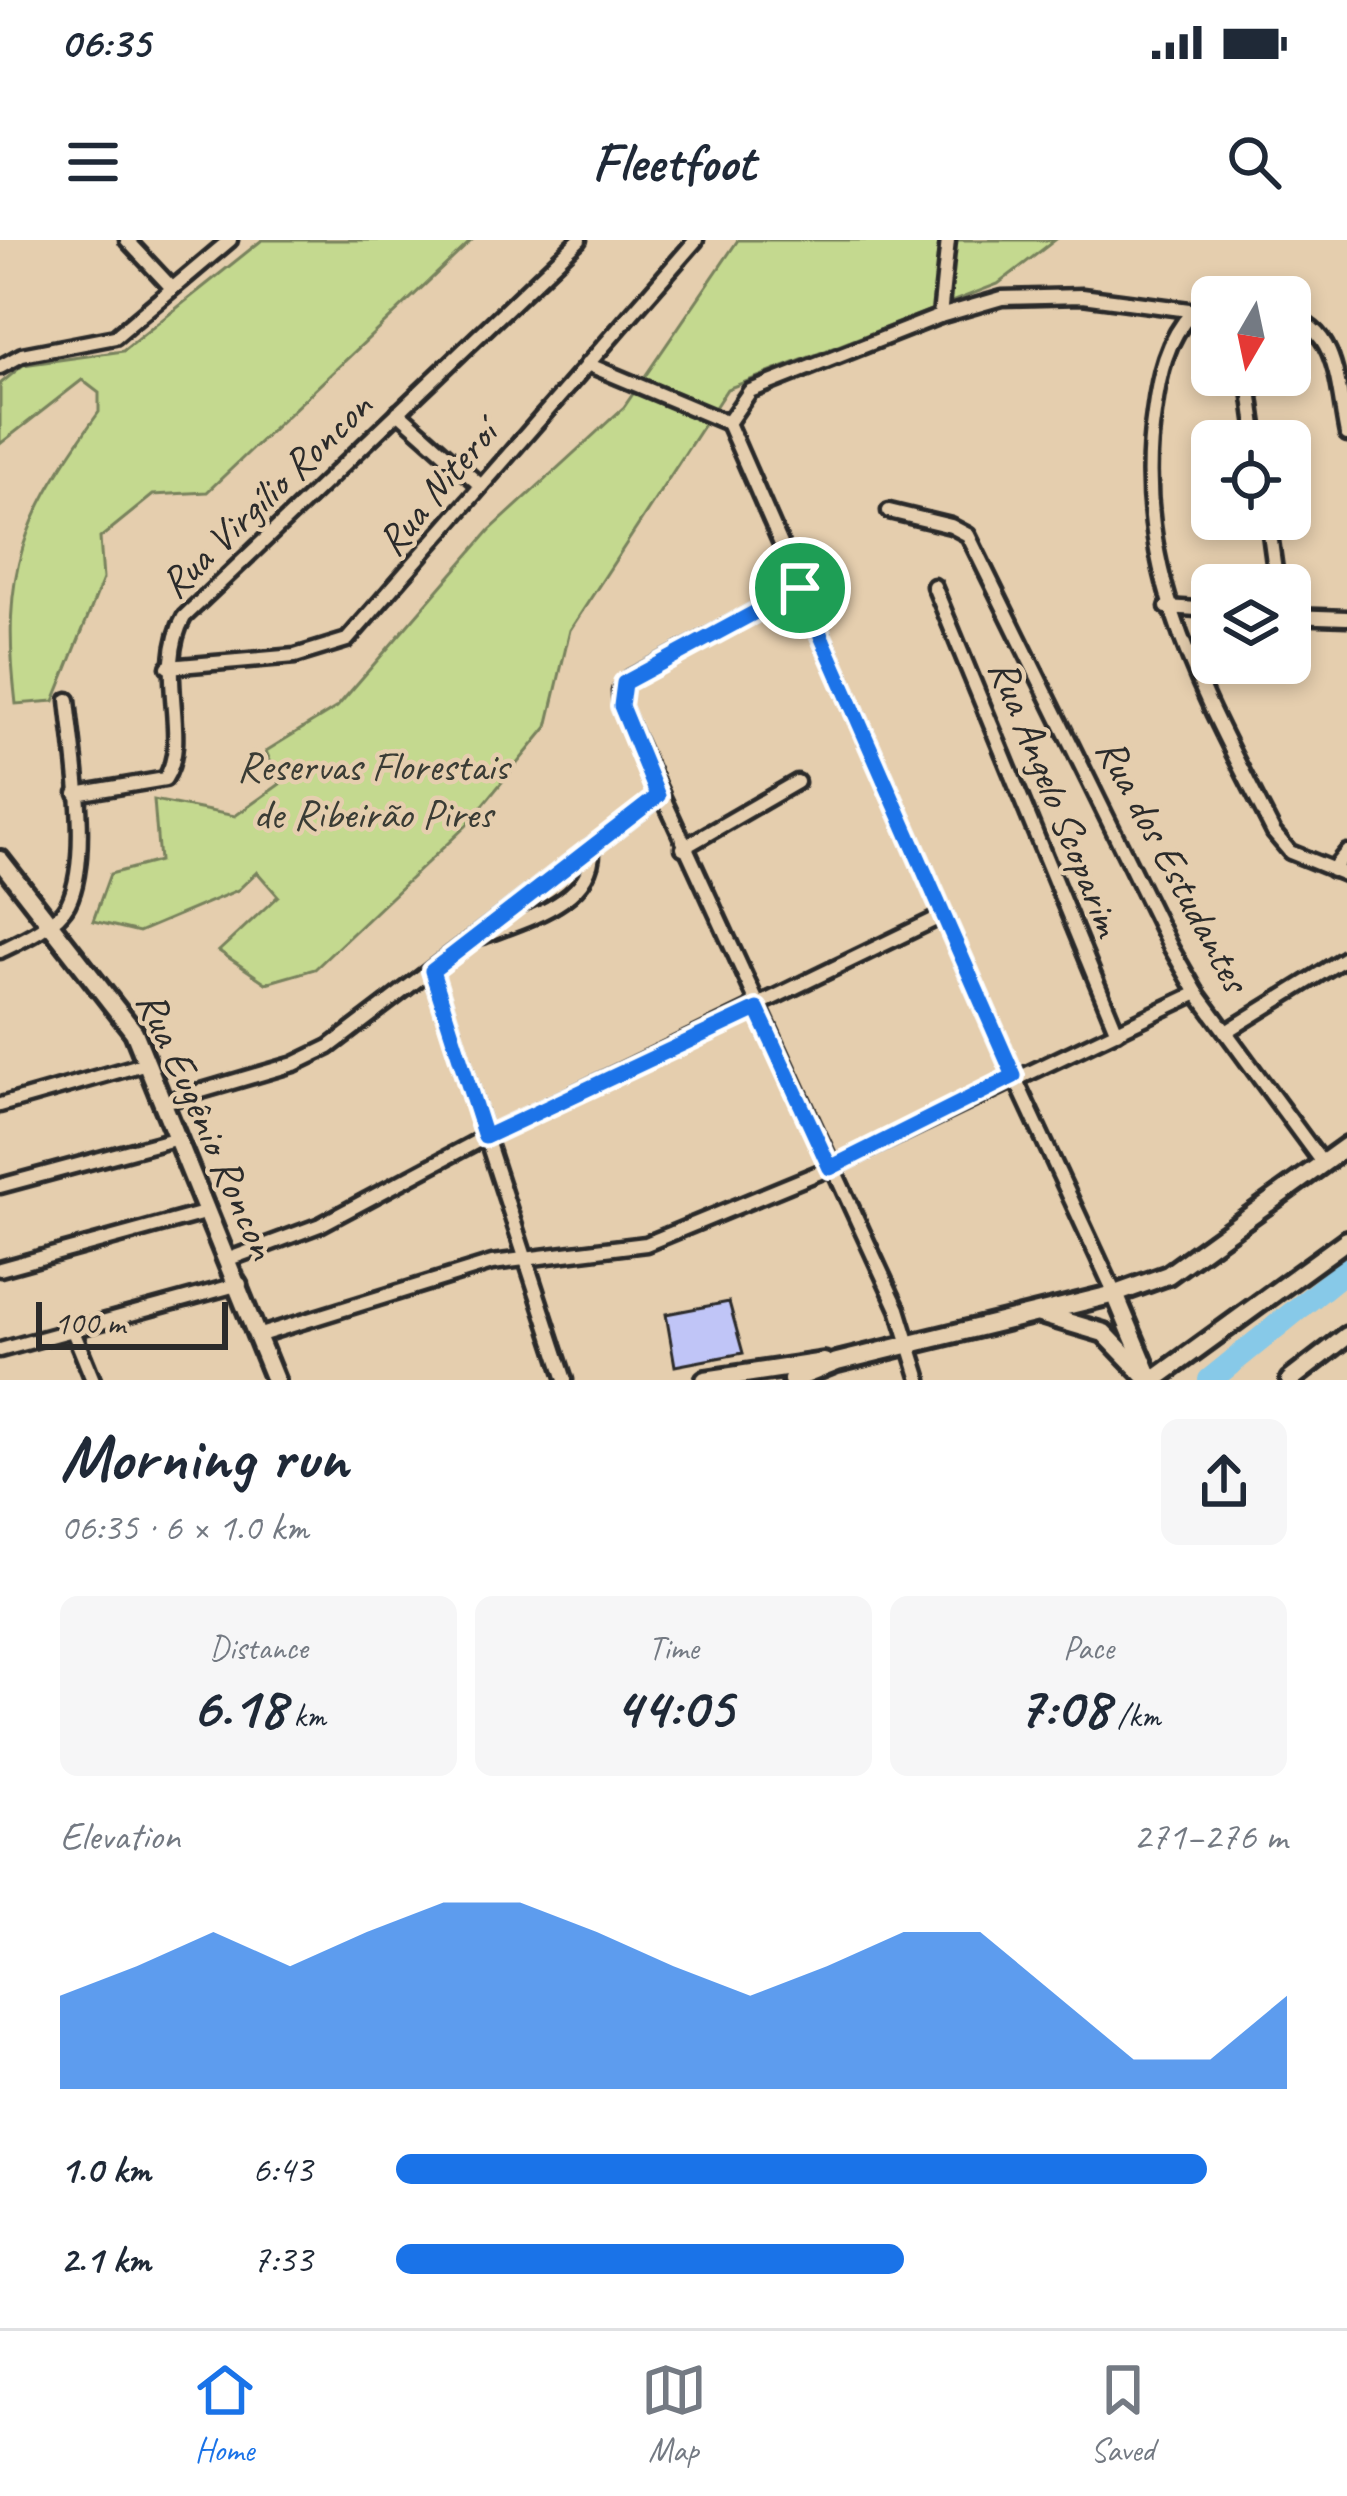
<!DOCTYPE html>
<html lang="en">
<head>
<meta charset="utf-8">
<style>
  body { margin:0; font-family:Caveat,sans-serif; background:#f6f6f7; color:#1f2937; height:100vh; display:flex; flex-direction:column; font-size:45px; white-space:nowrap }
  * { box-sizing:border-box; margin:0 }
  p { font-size:39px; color:#747a83 }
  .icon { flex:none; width:66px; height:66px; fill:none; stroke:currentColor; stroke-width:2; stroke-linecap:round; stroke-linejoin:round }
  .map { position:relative; height:1140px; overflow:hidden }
  .side { display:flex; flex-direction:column; background:#fff; flex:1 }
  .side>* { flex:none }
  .needle { width:78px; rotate:189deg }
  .tools { position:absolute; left:1191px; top:36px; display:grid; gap:24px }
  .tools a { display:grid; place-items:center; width:120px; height:120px; border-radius:18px; background:#fff; box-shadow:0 6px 18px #0003; font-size:60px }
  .scale { position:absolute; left:36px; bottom:30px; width:192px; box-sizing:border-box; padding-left:12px; border:6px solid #2b2b2b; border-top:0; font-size:33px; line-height:42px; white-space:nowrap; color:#2b2b2b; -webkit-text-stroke:9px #e5ceae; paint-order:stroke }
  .pin { position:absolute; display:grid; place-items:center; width:102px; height:102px; color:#fff; margin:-51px; border:6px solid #fff; border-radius:50%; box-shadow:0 3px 12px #0007 }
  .round { display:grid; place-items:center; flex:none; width:126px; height:126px; border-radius:18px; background:#f6f6f7 }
  .overview { display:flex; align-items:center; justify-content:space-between; height:204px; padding:0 60px }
  h1 { font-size:66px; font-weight:600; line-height:90px }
  .figures { display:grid; grid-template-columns:repeat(3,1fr); gap:18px; height:204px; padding:12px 60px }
  .figures div { display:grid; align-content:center; border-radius:18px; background:#f6f6f7; text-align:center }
  .figures b { font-size:60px; font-weight:600 }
  .figures small { font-size:33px; font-weight:400 }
  .figures p { font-size:33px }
  .chart { height:336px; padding:24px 60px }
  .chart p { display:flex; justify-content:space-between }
  .chart svg { width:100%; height:216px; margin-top:12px; fill:#1a73e8; opacity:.7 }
  ul { padding:0 60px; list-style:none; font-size:39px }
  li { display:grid; grid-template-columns:192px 144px 1fr; align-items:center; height:90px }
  li i { height:30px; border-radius:15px; background:#1a73e8 }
  .status { display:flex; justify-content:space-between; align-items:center; height:84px; padding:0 60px; background:#fff; direction:ltr }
  .status svg { height:33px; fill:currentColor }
  header { display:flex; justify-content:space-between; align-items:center; height:156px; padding:0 60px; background:#fff; font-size:54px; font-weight:600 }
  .dock { display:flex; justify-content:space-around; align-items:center; height:168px; border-top:3px solid #e0e1e3; background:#fff; font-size:33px; color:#747a83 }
  .dock a { display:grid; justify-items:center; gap:6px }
  .dock .selected { color:#1a73e8 }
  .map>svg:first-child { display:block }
</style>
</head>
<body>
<div class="status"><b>06:35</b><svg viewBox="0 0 49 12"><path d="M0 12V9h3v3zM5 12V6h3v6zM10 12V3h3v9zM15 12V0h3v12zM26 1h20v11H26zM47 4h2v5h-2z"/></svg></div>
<header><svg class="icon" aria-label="menu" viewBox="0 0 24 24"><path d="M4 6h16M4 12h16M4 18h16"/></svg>Fleetfoot<svg class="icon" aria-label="search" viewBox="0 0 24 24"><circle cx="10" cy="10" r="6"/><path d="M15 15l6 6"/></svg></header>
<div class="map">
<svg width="1347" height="1140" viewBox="0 0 1347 1140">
  <rect width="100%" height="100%" fill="#e5ceae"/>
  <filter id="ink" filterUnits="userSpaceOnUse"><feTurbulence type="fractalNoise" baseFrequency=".00833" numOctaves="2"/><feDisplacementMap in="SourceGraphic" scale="24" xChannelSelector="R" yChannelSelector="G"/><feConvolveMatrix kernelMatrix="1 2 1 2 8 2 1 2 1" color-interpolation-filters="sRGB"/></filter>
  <g filter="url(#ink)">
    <g fill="#c4d98f" stroke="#78825d" stroke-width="3">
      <path d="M 262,0 L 472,0 L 207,252 L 153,255 L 100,298 L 103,339 L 54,461 L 16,464 C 0,329 23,278 99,172 L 99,153 L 82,140 L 0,204 L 0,144 L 23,125 L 123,111 Z"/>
      <path d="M 738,0 L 1055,0 L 998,44 L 727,149 L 570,390 L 547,487 L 466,586 L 315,729 L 266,743 L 219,711 L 278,656 L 257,632 L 238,650 L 139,692 L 93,681 L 110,634 L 159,621 L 154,560 L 235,576 L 280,544 L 266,511 L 337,467 L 490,290 L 624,167 Z"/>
    </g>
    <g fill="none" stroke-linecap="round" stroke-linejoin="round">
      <path stroke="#87c9e8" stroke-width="24" d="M 1210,1140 L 1347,1029"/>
    </g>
    <path fill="#c0c5f7" stroke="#2b2b2b" stroke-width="3" d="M 729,1062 L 743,1113 L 675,1126 L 666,1074 Z"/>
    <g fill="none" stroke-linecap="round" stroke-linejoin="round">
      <defs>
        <g id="street">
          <path d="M 127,0 L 172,48"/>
          <path d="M 1193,71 C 1166,100 1159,135 1154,173 C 1130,331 1205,457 1274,593 L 1290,612 L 1347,635"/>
          <path d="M 940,76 L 948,0"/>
          <path d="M 1290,79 C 1339,87 1338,153 1347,194"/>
          <path d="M 587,124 L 728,183"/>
          <path d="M 0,127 L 22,115 L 115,97 L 230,0"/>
          <path d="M 1248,135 L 1257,201"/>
          <path d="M 398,172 L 480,245"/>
          <path d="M 728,183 L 1014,836 L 1115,1054"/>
          <path d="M 728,183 L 750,151 L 940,76 L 1002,58 L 1082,56 L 1212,73"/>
          <path d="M 889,271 L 951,286 L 968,295 L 1171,708 L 1197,753 L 1323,924"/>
          <path d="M 1268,279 L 1277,345"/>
          <path d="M 934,346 L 1117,792"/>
          <path d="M 800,348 L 630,438 L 620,451 L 621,466 L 898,1069 L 920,1140"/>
          <path d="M 1167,367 L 1212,370"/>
          <path d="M 1290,376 L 1347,378"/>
          <path d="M 168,427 L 295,416 L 347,400 L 696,0"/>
          <path d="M 76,554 L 165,539 C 192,498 154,430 184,377 L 579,0"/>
          <path d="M 683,608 L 797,542"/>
          <path d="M 1332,630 L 1347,612"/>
          <path d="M 483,696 C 526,679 596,661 592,606"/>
          <path d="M 0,711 C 21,701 57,685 68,664 C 92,617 73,512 68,460"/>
          <path d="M 432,731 L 565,1140"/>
          <path d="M 1226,792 L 1347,717"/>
          <path d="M 164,862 L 294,824 L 329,807 L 658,557"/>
          <path d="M 0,865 L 147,823"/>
          <path d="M 0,946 L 178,898"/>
          <path d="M 229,1019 L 320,985 L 485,897 L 944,675"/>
          <path d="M 0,1029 L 208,972"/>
          <path d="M 73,1091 L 93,1140"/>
          <path d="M 260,1095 L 492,1023 L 646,1004 L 830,928 L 1197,753"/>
          <path d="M 0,1110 L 240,1044"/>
        </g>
        <g id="secondary">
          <path d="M 0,620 L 134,792 L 275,1140"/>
          <path d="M 1115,1054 L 1148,1133"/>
          <path d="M 1040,1074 L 1104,1093 L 1149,1140"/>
          <path d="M 705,1140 L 824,1122"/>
          <path d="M 792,1140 L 837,1122 L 1115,1054 L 1168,1035 L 1347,906"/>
          <path d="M 1154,1140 L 1347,1000"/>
          <path d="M 1290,1140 L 1347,1096"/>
        </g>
      </defs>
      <use href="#street" stroke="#2b2b2b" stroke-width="21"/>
      <use href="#secondary" stroke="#2b2b2b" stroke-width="26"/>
      <use href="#street" stroke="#e5ceae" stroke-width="12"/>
      <use href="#secondary" stroke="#e5ceae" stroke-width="16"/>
    </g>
  </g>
  <g fill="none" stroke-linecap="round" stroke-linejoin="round" filter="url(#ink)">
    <defs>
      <path id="route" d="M 800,348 L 1014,836 L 830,928 L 757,769 L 485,897 L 432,731 L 658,556 L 621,466 L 624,443 Z"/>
    </defs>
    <use href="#route" stroke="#fff" stroke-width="24"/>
    <use href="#route" stroke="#1a73e8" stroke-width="15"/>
  </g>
  <g text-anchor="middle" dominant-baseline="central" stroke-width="9" stroke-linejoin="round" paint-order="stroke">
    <g font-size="42" fill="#2b2b2b" stroke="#e5ceae">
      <text transform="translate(437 248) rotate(-50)">Rua Niteroí</text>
      <text transform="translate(266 255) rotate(-44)">Rua Virgílio Roncon</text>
      <text transform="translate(1056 557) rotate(68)">Rua Angelo Scoparim</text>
      <text transform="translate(1173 625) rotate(62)">Rua dos Estudantes</text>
      <text transform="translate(207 885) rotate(66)">Rua Eugênio Roncon</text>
    </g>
    <g font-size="42" fill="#3a3c35" stroke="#e5ceae">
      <text x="373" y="526">Reservas Florestais<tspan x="373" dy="48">de Ribeirão Pires</tspan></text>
    </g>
  </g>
</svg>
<div class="tools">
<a><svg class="needle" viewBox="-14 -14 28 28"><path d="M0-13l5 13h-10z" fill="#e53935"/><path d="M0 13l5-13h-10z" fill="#747a83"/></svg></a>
<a><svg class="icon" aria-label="locate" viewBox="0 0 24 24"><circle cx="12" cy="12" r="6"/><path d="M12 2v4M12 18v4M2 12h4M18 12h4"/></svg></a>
<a><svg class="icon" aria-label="layers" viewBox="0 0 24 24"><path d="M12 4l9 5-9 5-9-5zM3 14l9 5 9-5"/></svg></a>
</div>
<div class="scale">100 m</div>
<div class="pin" style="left:800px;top:348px;background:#1e9e55"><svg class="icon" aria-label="arrive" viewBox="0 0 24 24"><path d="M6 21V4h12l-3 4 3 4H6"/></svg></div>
</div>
<section class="side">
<div class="overview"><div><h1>Morning run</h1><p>06:35 · 6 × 1.0 km</p></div><a class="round"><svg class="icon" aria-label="share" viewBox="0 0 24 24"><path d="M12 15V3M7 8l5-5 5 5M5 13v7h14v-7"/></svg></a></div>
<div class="figures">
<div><p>Distance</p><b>6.18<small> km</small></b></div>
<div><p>Time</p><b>44:05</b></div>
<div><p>Pace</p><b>7:08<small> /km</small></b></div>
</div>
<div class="chart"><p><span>Elevation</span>271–276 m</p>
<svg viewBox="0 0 160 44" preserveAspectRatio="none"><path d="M0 44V25L10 19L20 12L30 19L40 12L50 6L60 6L70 12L80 19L90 25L100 19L110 12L120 12L130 25L140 38L150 38L160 25V44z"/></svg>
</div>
<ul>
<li><b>1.0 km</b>6:43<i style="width:91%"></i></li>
<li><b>2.1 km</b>7:33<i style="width:57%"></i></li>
</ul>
</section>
<nav class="dock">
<a class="selected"><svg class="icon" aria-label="home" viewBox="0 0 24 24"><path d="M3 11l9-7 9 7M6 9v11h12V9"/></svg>Home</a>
<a><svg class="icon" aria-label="map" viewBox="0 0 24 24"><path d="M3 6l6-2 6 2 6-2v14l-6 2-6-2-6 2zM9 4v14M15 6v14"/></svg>Map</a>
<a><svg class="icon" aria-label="saved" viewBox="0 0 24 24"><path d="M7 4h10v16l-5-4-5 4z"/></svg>Saved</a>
</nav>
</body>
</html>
